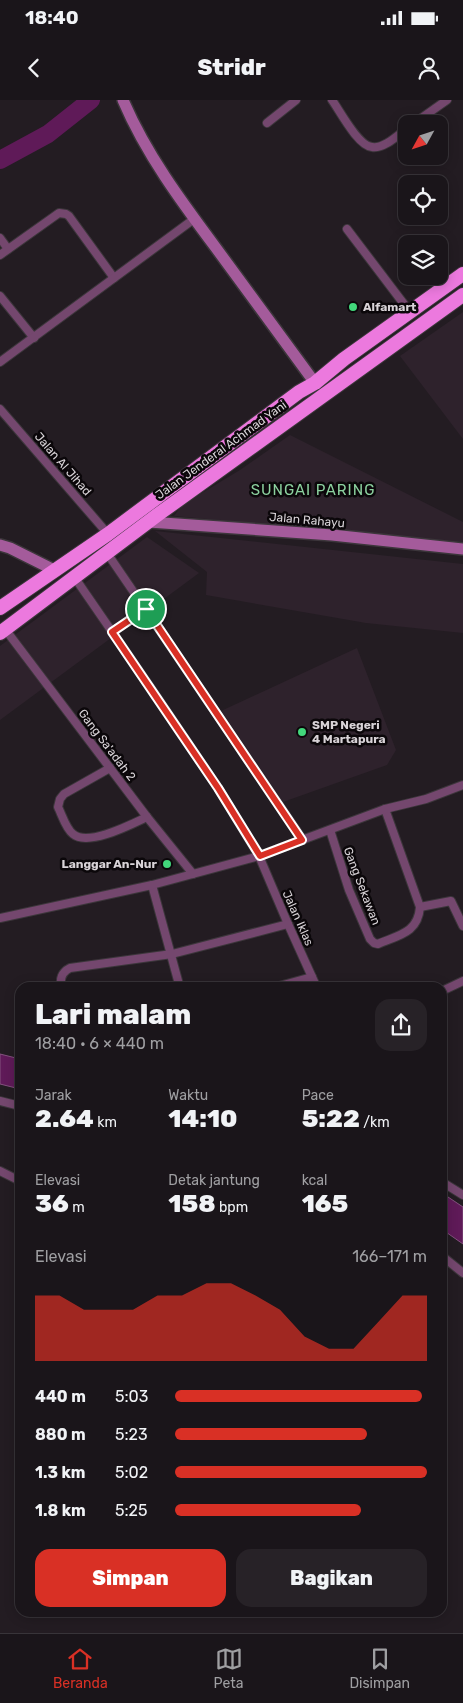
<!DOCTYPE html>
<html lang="id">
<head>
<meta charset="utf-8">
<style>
  body { margin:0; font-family:Rubik,sans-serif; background:#272227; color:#f1f3f6; height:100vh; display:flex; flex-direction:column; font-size:19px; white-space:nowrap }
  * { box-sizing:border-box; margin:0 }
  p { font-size:16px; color:#9f9fa2 }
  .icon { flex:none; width:28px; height:28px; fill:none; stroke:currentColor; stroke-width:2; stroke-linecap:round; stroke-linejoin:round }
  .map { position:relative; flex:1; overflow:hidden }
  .drawer { position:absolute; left:15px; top:882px; width:432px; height:635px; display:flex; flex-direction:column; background:#1a151a; border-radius:15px; box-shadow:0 2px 12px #0003,0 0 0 1px #383439 }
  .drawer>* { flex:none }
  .needle { width:32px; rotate:230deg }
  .tools { position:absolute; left:398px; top:15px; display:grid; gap:10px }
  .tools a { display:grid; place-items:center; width:50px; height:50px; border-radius:10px; background:#1a151a; box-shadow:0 2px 12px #0003,0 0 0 1px #383439; font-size:25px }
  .pin { position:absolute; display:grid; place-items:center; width:42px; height:42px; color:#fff; margin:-21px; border:2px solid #fff; border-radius:50%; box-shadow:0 1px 5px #0007 }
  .round { display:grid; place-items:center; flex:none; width:52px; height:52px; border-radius:15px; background:#272227 }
  .head { display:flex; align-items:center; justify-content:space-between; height:85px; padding:0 20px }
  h1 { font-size:28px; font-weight:800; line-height:38px }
  .figures { display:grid; grid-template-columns:repeat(3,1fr); gap:8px; height:85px; padding:5px 20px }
  .figures div { display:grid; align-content:center }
  .figures b { font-size:25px; font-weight:800 }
  .figures small { font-size:14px; font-weight:400 }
  .figures p { font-size:14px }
  .chart { height:140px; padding:10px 20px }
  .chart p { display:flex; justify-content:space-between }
  .chart svg { width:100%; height:90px; margin-top:5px; fill:#d93025; opacity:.7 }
  .cta { display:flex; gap:10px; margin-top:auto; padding:10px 20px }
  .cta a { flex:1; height:58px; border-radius:15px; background:#d93025; color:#fff; font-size:20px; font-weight:800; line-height:58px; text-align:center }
  .cta a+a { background:#272227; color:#f1f3f6 }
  ul { padding:0 20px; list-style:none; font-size:16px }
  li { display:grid; grid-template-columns:80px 60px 1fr; align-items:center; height:38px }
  li i { height:12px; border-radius:6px; background:#d93025 }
  .status { display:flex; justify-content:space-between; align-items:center; height:35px; padding:0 25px; background:#1a151a; direction:ltr }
  .status svg { height:14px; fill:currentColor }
  header { display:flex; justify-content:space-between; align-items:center; height:65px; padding:0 20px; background:#1a151a; font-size:22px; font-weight:800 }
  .tabs { display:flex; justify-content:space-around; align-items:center; height:70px; border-top:1px solid #383439; background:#1a151a; font-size:14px; color:#9f9fa2 }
  .tabs a { display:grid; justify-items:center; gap:2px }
  .tabs .current { color:#d93025 }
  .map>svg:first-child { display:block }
</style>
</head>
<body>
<div class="status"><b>18:40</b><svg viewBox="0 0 49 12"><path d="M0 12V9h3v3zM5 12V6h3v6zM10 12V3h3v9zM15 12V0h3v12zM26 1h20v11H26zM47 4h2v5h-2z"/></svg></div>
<header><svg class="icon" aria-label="back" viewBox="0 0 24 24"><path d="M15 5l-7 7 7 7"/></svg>Stridr<svg class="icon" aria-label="person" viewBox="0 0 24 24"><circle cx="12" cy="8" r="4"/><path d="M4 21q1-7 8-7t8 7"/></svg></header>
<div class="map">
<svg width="463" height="1533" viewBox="0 0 463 1533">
  <rect width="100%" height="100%" fill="#231c22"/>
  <g fill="#2e222c">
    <path d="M 463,212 L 463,339 L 400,256 Z"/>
    <path d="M 290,335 L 463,422 L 463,442 L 174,416 L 182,405 L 240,370 Z"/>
    <path d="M 155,431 L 463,464 L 463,533 L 366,523 L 206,495 L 207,472 Z"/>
    <path d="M 147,437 L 199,473 L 0,620 L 0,546 Z"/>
    <path d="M 357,548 L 396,650 L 387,665 L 283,702 L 221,611 Z"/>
  </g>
  <g fill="#5f1a58" stroke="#83527e">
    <path d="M 0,954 L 20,959 L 20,989 L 0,984 Z"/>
    <path d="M 442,1093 L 463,1107 L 463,1144 L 443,1130 Z"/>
  </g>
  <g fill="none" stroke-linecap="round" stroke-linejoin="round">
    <path stroke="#5f1a58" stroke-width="18" d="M 0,60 L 48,34 L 91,0"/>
    <defs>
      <g id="street">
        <path d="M 332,0 C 340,11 358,46 372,47 C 384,49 398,35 406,29"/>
        <path d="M 267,23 L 296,0"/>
        <path d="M 413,24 L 447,0"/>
        <path d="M 347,129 L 410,212"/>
        <path d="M 0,138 L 8,149"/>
        <path d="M 0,155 L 59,113 L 66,114 L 69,116 L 114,178"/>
        <path d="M 0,196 L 34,238"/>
        <path d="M 0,262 L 194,119"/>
        <path d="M 0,309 L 108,434"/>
        <path d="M 107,453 L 303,740"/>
        <path d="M 75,478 L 157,597 L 218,688 L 259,756 L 288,824 L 317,888"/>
        <path d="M 5,529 L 147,717 L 193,774"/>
        <path d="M 112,532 L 146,509"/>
        <path d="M 110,668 L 64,694 L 60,699 L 58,707 C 62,715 66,729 73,734 C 88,747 132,724 147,717"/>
        <path d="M 330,730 L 349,790 L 370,839 L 374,843 L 378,844 C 399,835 418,833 420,807 L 385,709"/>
        <path d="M 152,785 L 180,888"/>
        <path d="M 420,807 L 451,801 L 463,826"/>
        <path d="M 0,818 L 152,785 L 259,756 L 385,709 L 426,699 L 463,685"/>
        <path d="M 62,888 C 59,879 62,872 70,868 L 172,854 L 288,824"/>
        <path d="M 272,888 L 312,877"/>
        <path d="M 442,891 L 463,881"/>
        <path d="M 0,1001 L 20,1006"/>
        <path d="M 0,1071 L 20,1081"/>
        <path d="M 442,1082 L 463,1095"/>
        <path d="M 442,1156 L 463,1173"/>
      </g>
      <g id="secondary">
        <path d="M 123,0 C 146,54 181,101 216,148 C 249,193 282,238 315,283"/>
        <path d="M 149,422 L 332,435 L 463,449"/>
        <path d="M 0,445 L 10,448 L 54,470"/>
      </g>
      <g id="highway">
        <path d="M 0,508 L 108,434 L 299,292 L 315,283 L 344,259 L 463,174"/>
        <path d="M 0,533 L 160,413 L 463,195"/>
      </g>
    </defs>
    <use href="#street" stroke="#3c363b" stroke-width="10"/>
    <use href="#secondary" stroke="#3c363b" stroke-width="14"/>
    <use href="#highway" stroke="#3c363b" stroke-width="16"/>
    <use href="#street" stroke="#74476e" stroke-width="8"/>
    <use href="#secondary" stroke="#a45b9b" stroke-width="11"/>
    <use href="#highway" stroke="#ec79de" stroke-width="14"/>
  </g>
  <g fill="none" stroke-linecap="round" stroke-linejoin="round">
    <defs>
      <path id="route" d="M 146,509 L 302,740 L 260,756 L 218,688 L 112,532 Z"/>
    </defs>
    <use href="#route" stroke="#fff" stroke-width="10"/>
    <use href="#route" stroke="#d93025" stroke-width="6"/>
  </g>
  <g fill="#42d77b" stroke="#0b070a" stroke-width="2">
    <circle cx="353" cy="207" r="5"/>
    <circle cx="302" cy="632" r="5"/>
    <circle cx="167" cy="764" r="5"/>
  </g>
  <g text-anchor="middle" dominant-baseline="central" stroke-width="5" stroke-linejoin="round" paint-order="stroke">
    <g font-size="12" font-weight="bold" fill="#d8d3d7" stroke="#0b070a" text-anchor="start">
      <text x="363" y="207">Alfamart</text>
      <text x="312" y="625">SMP Negeri<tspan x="312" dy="14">4 Martapura</tspan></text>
      <text x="157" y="764" text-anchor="end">Langgar An-Nur</text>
    </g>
    <g font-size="12" fill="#d8d3d7" stroke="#0b070a">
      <text transform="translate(221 350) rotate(-36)">Jalan Jenderal Achmad Yani</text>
      <text transform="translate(63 364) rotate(49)">Jalan Al Jihad</text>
      <text transform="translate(307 420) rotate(5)">Jalan Rahayu</text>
      <text transform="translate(107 645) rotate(53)">Gang Sa'adah 2</text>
      <text transform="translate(362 786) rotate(69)">Gang Sekawan</text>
      <text transform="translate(298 818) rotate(66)">Jalan Iklas</text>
    </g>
    <g font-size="15" letter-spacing="1" fill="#8cd19f" stroke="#0b070a">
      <text x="313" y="390">SUNGAI PARING</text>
    </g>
  </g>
</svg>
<div class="tools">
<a><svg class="needle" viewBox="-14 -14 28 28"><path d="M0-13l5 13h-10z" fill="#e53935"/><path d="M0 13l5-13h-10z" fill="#9f9fa2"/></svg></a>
<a><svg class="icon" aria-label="locate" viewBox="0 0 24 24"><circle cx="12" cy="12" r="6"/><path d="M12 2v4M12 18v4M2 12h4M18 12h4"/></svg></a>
<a><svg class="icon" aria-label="layers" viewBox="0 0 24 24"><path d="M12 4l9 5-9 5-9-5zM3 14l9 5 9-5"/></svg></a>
</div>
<div class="pin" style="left:146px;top:509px;background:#1e9e55"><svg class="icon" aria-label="arrive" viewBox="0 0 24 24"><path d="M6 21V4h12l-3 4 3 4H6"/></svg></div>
<section class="drawer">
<div class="head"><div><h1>Lari malam</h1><p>18:40 · 6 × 440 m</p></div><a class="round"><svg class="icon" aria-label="share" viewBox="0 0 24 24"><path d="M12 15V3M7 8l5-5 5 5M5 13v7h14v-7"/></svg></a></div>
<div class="figures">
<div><p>Jarak</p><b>2.64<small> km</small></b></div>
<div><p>Waktu</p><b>14:10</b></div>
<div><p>Pace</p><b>5:22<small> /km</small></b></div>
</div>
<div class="figures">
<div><p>Elevasi</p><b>36<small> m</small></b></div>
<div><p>Detak jantung</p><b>158<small> bpm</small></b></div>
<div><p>kcal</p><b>165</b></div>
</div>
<div class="chart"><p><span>Elevasi</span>166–171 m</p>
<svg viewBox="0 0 160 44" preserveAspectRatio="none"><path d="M0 44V12L10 12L20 19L30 19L40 19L50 12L60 12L70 6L80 6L90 12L100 19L110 32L120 38L130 38L140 25L150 12L160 12V44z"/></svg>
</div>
<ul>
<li><b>440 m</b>5:03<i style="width:98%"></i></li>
<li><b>880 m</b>5:23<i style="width:76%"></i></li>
<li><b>1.3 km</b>5:02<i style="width:100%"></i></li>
<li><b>1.8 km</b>5:25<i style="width:74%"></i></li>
</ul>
<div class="cta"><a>Simpan</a><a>Bagikan</a></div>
</section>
</div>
<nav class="tabs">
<a class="current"><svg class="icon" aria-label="home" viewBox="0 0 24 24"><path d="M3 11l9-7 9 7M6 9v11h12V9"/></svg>Beranda</a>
<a><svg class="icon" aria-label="map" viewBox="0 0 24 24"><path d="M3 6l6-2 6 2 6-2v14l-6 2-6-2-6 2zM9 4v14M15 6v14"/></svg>Peta</a>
<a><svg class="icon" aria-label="saved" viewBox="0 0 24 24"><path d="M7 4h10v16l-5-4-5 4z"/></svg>Disimpan</a>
</nav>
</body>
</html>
